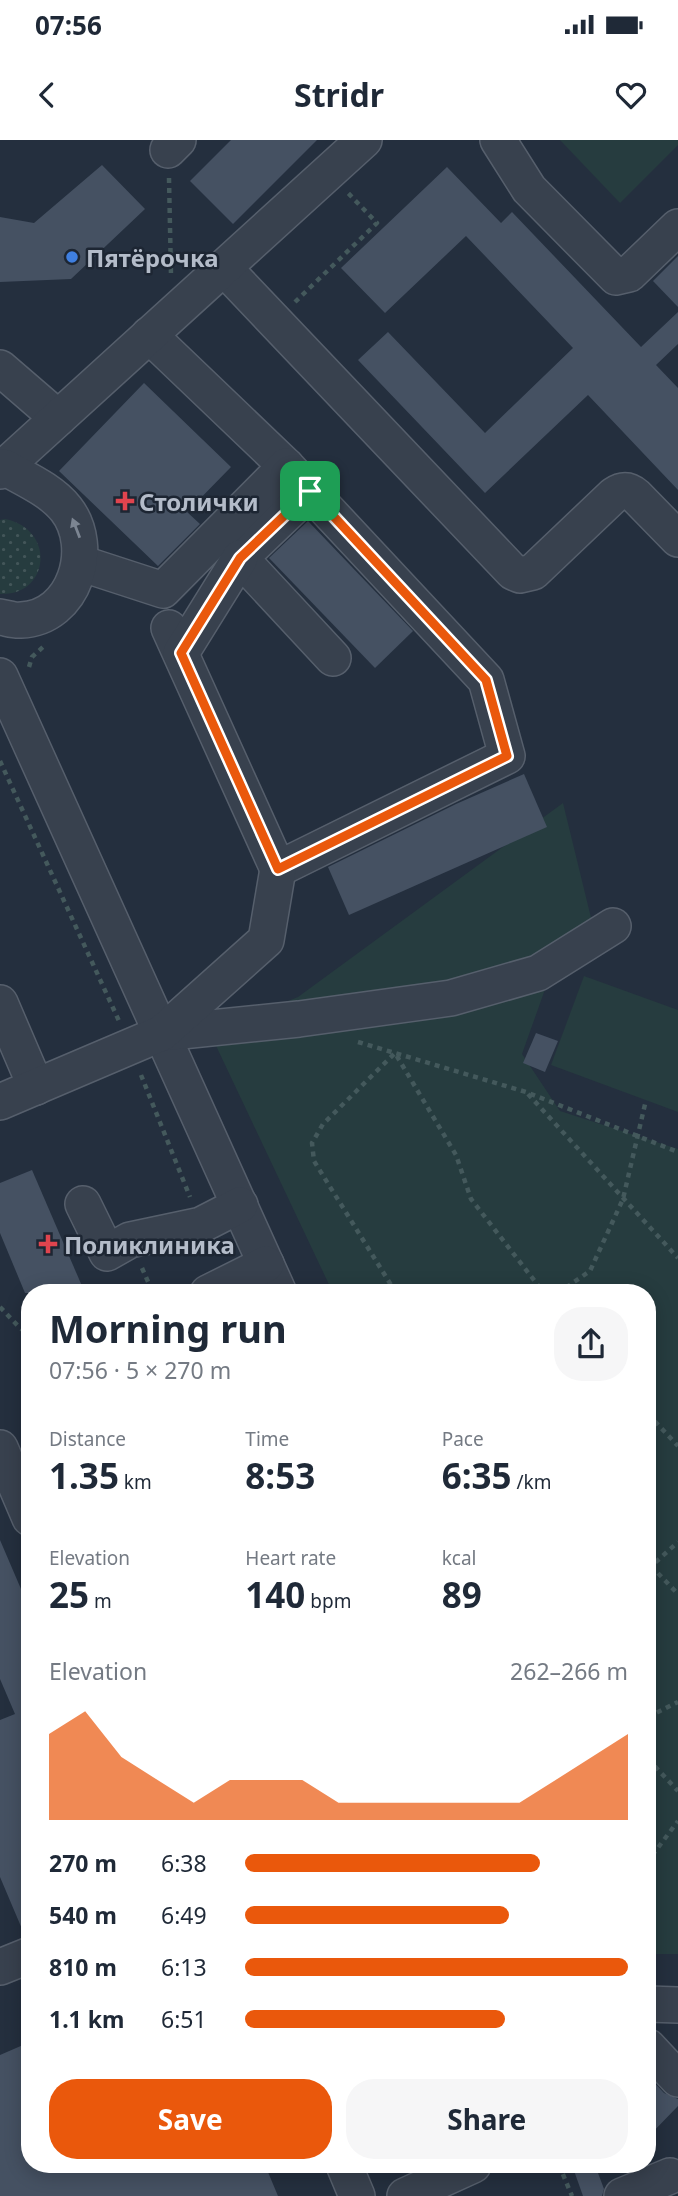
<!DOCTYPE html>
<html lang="en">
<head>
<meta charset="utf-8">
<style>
  body { margin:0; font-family:"Noto Sans",sans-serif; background:#f6f6f7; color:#1f2937; height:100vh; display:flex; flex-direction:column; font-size:26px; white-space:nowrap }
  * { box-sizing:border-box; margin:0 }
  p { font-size:23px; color:#747a83 }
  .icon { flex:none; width:38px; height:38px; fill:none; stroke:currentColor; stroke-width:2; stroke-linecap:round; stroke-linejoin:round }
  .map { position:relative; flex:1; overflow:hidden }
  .panel { position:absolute; left:21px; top:1144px; width:635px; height:889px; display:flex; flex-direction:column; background:#fff; border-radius:28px; box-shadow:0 4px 18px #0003 }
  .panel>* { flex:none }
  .pin { position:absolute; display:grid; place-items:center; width:60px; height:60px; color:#fff; margin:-30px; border-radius:14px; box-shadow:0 4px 10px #0006 }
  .round { display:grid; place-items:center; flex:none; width:74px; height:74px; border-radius:28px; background:#f6f6f7 }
  .head { display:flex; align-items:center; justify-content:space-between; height:119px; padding:0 28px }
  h1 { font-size:38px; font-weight:700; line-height:52px }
  .metrics { display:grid; grid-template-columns:repeat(3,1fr); gap:10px; height:119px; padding:7px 28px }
  .metrics div { display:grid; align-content:center }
  .metrics b { font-size:35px; font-weight:700 }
  .metrics small { font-size:19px; font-weight:400 }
  .metrics p { font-size:19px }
  .chart { height:196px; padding:14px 28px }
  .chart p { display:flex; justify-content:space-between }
  .chart svg { width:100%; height:126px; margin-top:7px; fill:#ea580c; opacity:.7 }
  .cta { display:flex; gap:14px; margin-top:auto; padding:14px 28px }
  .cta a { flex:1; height:80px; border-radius:28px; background:#ea580c; color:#fff; font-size:28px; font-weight:700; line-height:80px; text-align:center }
  .cta a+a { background:#f6f6f7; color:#1f2937 }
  ul { padding:0 28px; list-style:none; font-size:23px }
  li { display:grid; grid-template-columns:112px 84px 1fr; align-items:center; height:52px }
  li i { height:18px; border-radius:9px; background:#ea580c }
  .status { display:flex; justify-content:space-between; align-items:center; height:49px; padding:0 35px; background:#fff; direction:ltr }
  .status svg { height:19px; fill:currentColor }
  header { display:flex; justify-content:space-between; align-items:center; height:91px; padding:0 28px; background:#fff; font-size:32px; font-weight:700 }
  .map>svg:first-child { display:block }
</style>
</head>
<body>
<div class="status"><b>07:56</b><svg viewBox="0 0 49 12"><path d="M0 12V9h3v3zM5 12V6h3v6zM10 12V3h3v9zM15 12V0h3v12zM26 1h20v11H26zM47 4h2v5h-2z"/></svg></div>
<header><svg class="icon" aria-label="back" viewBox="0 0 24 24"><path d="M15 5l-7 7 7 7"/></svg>Stridr<svg class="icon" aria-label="heart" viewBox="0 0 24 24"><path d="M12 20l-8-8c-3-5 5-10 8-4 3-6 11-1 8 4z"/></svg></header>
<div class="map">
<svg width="678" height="2056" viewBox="0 0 678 2056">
  <defs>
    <pattern id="grass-dots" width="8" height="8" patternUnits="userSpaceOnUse" patternTransform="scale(1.75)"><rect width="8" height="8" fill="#263c3f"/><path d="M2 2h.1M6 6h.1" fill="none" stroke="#435659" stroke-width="1.8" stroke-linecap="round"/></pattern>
  </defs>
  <rect width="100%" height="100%" fill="#242f3e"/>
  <path fill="url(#grass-dots)" d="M 5,379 C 56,389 50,456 0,454 L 0,380 Z"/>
  <g fill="#263c3f">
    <path d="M 560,0 L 678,0 L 678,5 L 620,63 Z"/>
    <path d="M 563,663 L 595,794 L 558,813 L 522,914 L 560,971 L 678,1009 L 678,1814 L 648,1814 L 648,1153 L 333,1153 L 210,893 L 298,857 Z"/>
    <path d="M 584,836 L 678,870 L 678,972 L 551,925 Z"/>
  </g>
  <g fill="#455162">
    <path d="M 231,0 L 317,0 L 233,84 L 190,41 Z"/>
    <path d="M 102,25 L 145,69 L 71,139 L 0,142 L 0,77 L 34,83 Z"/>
    <path d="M 447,27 L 501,83 L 512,72 L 641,207 L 678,172 L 678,204 L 656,225 L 678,248 L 678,350 L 588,255 L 485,353 L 358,220 L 388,192 L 485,293 L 573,208 L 466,96 L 385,173 L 341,128 Z"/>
    <path d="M 678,116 L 678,167 L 653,141 Z"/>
    <path d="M 144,243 L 231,327 L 187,372 L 200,384 L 158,426 L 59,331 Z"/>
    <path d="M 308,381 L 413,491 L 375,528 L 269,418 Z"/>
    <path d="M 524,634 L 547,687 L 349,775 L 328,727 L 456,664 Z"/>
    <path d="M 536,893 L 558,901 L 545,932 L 523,923 Z"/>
    <path d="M 32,1030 L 85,1153 L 25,1153 L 0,1093 L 0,1043 Z"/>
    <path d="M 0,1400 L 30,1470 L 30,1795 L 25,1796 L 0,1737 L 0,1580 L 15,1574 L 0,1539 Z"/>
    <path d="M 30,1902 L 30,2025 L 265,2025 L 278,2056 L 0,2056 L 0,1915 Z"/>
    <path d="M 648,1936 L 664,1953 L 678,1959 L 678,1966 L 648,1997 Z"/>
    <path d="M 572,2025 L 595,2025 L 604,2049 L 602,2056 L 583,2056 Z"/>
  </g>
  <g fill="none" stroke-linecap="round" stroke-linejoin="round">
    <defs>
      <g id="minor">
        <path d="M 498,0 L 529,49 L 616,137 L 629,134 L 678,87"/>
        <path d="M 168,10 L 178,0"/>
        <path d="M 224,128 L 513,432 L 520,435 L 533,432 L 614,355 C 623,349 628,349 636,356 L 678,399"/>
        <path d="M 149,195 L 286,326 L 486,540 L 507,616 L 278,729 L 169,488"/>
        <path d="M 0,228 L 58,278"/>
        <path d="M 0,331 L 364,0"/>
        <path d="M 310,351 L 240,418 L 333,518"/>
        <path d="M 80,423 L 163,450 L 286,326"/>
        <path d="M 0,477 C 7,478 15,481 21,480 C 75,478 96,407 66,369 C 51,350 25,339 4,327"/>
        <path d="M 181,513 L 240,418"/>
        <path d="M 0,536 L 279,1153"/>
        <path d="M 0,863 L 36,947"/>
        <path d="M 162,893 L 299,879 L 451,858 L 538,833 L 613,786"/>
        <path d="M 0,962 L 162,893 L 266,800 L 278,729"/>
        <path d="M 83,1064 L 107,1113 L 130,1100 L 201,1085 L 240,1065"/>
        <path d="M 208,1153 L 266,1124"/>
        <path d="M 0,1308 L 30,1378"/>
        <path d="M 0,1827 L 30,1815"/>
        <path d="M 648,1864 L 678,1865"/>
        <path d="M 648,1907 L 678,1939"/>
        <path d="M 344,2025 L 357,2056"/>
        <path d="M 405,2056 L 473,2025"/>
        <path d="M 622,2056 L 670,2036"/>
      </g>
    </defs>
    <use href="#minor" stroke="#565f6c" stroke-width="38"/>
    <g stroke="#44595c" stroke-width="4.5" stroke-dasharray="5 5" stroke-linecap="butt">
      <path d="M 169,38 L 171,135"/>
      <path d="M 295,162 L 377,83 L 348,53"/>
      <path d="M 29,527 L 32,517 L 43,507"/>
      <path d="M 0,621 L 119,881"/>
      <path d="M 358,902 L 526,952 L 678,1012"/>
      <path d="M 141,935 L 190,1057"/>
      <path d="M 528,954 L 678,1118"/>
      <path d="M 142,1128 L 153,1153"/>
      <path d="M 396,1153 L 314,1021 L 312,1003 L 323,984 L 395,913 L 456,1015 L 471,1059 L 544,1153"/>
      <path d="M 558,1153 L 590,1131 L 623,1059 L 646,960"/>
      <path d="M 0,1167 L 20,1188 L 30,1195"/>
      <path d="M 648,1274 L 678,1306"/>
      <path d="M 651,1426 L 678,1454"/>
      <path d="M 648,1429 L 678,1402"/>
      <path d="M 648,1577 L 678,1562"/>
      <path d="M 648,1619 L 678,1651"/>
      <path d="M 648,1735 L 654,1713 L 678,1681"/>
      <path d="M 559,2025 L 572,2056"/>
    </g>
    <use href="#minor" stroke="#38414e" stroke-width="35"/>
  </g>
  <defs><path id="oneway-solid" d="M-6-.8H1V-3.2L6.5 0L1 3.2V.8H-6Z" transform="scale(1.75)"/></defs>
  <use fill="#7c8592" href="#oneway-solid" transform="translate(76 388) rotate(-111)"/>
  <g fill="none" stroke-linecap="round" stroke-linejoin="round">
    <defs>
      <path id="route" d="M 310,351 L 486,540 L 507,616 L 278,729 L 181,513 L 240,418 Z"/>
    </defs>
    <use href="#route" stroke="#fff" stroke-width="14"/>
    <use href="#route" stroke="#ea580c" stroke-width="9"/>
  </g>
  <circle fill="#3f7fe0" stroke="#1d2633" stroke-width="2.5" cx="72" cy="117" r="7"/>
  <g fill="#e0444e" stroke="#1d2633" stroke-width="2.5">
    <path d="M121.5 350.5h7v7h7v7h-7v7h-7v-7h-7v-7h7z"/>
    <path d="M44.5 1093.5h7v7h7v7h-7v7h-7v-7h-7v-7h7z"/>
  </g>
  <g text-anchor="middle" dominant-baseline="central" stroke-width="5" stroke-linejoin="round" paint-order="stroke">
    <g font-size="24" font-weight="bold" fill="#b4bcc9" stroke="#1d2633" text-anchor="start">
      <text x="86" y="117">Пятёрочка</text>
      <text x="139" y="361">Столички</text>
      <text x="64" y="1104">Поликлиника</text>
    </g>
  </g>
</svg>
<div class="pin" style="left:310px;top:351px;background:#1e9e55"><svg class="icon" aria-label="arrive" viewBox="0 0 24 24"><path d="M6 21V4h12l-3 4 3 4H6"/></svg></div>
<section class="panel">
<div class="head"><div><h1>Morning run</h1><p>07:56 · 5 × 270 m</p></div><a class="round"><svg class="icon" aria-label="share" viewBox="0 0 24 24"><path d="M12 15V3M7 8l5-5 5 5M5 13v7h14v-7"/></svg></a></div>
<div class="metrics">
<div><p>Distance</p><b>1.35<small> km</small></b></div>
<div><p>Time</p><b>8:53</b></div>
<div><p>Pace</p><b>6:35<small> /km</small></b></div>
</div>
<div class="metrics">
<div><p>Elevation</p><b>25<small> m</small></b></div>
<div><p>Heart rate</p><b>140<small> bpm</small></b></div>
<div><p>kcal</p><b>89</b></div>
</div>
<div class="chart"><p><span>Elevation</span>262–266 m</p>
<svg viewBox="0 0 160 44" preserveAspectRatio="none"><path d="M0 44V14L10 6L20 22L30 30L40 38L50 30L60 30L70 30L80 38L90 38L100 38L110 38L120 38L130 38L140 30L150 22L160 14V44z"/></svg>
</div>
<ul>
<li><b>270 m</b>6:38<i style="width:77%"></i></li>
<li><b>540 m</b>6:49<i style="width:69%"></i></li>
<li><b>810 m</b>6:13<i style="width:100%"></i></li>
<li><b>1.1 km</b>6:51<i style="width:68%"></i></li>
</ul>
<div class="cta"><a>Save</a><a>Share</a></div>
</section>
</div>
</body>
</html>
